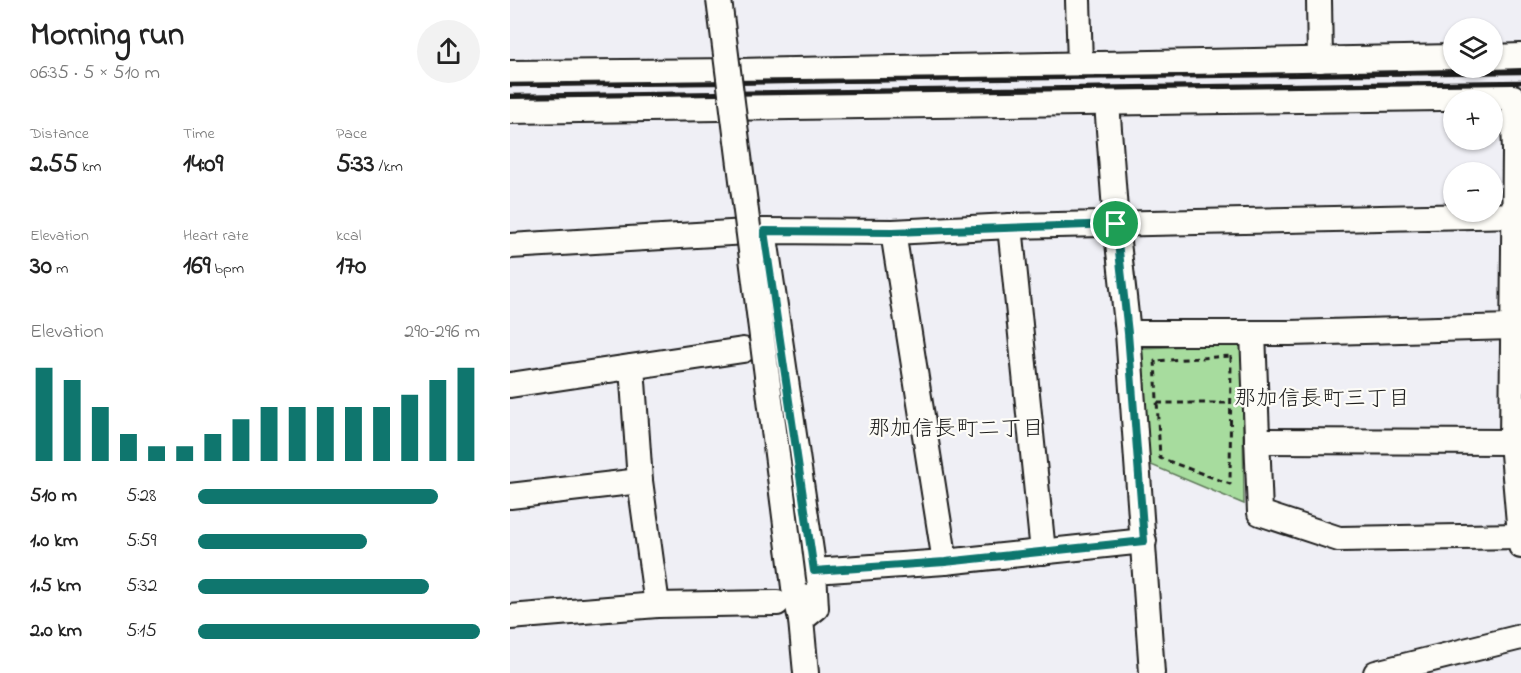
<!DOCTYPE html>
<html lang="en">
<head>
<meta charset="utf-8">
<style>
  body { margin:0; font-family:"Indie Flower","Klee One",sans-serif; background:#f2f2f2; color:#222; height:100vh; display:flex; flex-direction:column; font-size:22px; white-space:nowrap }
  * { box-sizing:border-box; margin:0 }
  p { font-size:20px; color:#767676 }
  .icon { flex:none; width:33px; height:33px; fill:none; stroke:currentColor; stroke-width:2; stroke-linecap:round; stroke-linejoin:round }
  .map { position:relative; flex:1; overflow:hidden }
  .side { display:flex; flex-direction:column; background:#fff; width:510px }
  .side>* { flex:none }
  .tools { position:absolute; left:933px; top:18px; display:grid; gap:12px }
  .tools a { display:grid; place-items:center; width:60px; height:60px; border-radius:50%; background:#fff; box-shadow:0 2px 4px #0004; font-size:30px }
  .pin { position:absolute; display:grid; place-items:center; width:51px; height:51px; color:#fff; margin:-26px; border:3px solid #fff; border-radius:50%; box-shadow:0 2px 6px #0007 }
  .round { display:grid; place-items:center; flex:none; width:63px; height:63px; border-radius:32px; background:#f2f2f2 }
  .headline { display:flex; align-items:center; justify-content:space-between; height:102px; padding:0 30px }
  h1 { font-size:33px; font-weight:700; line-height:45px }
  .metrics { display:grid; grid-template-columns:repeat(3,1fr); gap:9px; height:102px; padding:6px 30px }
  .metrics div { display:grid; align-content:center }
  .metrics b { font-size:26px; font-weight:700 }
  .metrics small { font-size:16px; font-weight:400 }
  .metrics p { font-size:16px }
  .chart { height:168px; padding:12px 30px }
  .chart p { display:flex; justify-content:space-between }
  .chart svg { width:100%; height:108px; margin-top:6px; stroke:#0f766e; stroke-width:6 }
  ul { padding:0 30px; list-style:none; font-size:20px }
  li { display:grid; grid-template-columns:96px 72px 1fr; align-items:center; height:45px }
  li i { height:15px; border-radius:8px; background:#0f766e }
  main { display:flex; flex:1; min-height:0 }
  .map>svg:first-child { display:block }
</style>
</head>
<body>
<main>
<section class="side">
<div class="headline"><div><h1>Morning run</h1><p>06:35 · 5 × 510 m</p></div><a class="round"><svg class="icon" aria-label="share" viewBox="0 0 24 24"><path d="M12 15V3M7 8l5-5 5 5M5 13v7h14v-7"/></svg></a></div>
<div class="metrics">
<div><p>Distance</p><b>2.55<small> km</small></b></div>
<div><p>Time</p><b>14:09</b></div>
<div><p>Pace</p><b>5:33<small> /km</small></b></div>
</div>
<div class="metrics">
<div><p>Elevation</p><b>30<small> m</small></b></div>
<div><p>Heart rate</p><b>169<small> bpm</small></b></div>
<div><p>kcal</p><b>170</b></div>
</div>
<div class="chart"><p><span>Elevation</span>290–296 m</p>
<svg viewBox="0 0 160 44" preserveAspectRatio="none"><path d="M5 44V6M15 44V11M25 44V22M35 44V33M45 44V38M55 44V38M65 44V33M75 44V27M85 44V22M95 44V22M105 44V22M115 44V22M125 44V22M135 44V17M145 44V11M155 44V6"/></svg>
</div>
<ul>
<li><b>510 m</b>5:28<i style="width:85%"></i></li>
<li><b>1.0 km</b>5:59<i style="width:60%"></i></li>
<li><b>1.5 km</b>5:32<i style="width:82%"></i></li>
<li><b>2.0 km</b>5:15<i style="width:100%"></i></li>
</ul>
</section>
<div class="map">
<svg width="1011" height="673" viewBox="0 0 1011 673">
  <rect width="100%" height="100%" fill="#efeff5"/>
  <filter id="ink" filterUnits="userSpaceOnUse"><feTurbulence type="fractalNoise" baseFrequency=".0167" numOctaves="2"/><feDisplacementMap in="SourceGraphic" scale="12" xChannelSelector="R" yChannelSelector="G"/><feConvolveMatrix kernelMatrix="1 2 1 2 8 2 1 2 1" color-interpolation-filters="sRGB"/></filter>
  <g filter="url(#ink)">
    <path fill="#a7dc9e" stroke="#627c5d" stroke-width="1.5" d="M 732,344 L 734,504 L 639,464 L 632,348 Z"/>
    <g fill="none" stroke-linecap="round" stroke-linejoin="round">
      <defs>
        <g id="minor">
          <path d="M 568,0 L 570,64"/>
          <path d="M 809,0 L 810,60"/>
          <path d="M 982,57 L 1011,56"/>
          <path d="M 0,73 L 228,71 L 944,57"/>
          <path d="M 597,103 L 606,224 L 618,333 L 642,673"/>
          <path d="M 0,111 L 1003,97 L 1005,151 L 1002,442 L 1011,546"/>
          <path d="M 500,226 L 533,552"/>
          <path d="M 254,231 L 304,571"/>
          <path d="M 383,232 L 435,562"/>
          <path d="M 0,246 L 254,231 L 383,232 L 500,226 L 1011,215"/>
          <path d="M 618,333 L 780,333 L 1002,327"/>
          <path d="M 743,333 L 750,513 L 829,539 L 1011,536"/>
          <path d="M 122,367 L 130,481 L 147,605"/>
          <path d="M 0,385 L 233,350"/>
          <path d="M 747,441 L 1002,442"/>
          <path d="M 0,496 L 130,481"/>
          <path d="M 284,587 L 291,620 L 296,673"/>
          <path d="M 0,617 L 147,605 L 267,603"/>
          <path d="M 291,620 L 306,608 L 304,571 L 435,562 L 634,541"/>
          <path d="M 866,673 L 1011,637"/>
        </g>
      </defs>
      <use href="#minor" stroke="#1c1c1c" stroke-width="28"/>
      <g stroke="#1c1c1c" stroke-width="3" stroke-dasharray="6 4.5" stroke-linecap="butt">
        <path d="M 721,356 L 720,484 L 650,458 L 645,361 Z"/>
        <path d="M 647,403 L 720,403"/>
      </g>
      <use href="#minor" stroke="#fdfcf7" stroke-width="24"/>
      <g stroke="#1c1c1c" stroke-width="4.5">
        <path d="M 0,85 L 1011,72"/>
        <path d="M 0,96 L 1011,82"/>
      </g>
      <defs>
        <path id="minor-bridge" d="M 209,0 L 284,587"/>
      </defs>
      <use href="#minor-bridge" stroke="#1c1c1c" stroke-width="28" stroke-linecap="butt"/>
      <use href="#minor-bridge" stroke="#fdfcf7" stroke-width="24"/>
    </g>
  </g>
  <g fill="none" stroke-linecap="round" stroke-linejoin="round" filter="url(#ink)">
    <defs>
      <path id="route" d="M 606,224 L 618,333 L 634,541 L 435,562 L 304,571 L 254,231 L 383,232 Z"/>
    </defs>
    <use href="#route" stroke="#fff" stroke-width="12"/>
    <use href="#route" stroke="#0f766e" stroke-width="8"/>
  </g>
  <g text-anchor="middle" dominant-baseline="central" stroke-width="4.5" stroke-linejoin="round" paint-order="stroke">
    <g font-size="22" fill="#1c1c1c" stroke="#fdfcf7">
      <text x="812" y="400">那加信長町三丁目</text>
      <text x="446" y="430">那加信長町二丁目</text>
    </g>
  </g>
</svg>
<div class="tools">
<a><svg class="icon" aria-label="layers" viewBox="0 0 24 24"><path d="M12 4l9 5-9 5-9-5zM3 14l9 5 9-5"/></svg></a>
<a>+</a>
<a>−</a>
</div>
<div class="pin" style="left:606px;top:224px;background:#1e9e55"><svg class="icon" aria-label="arrive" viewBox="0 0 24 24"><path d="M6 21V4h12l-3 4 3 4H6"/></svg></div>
</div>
</main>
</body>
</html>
